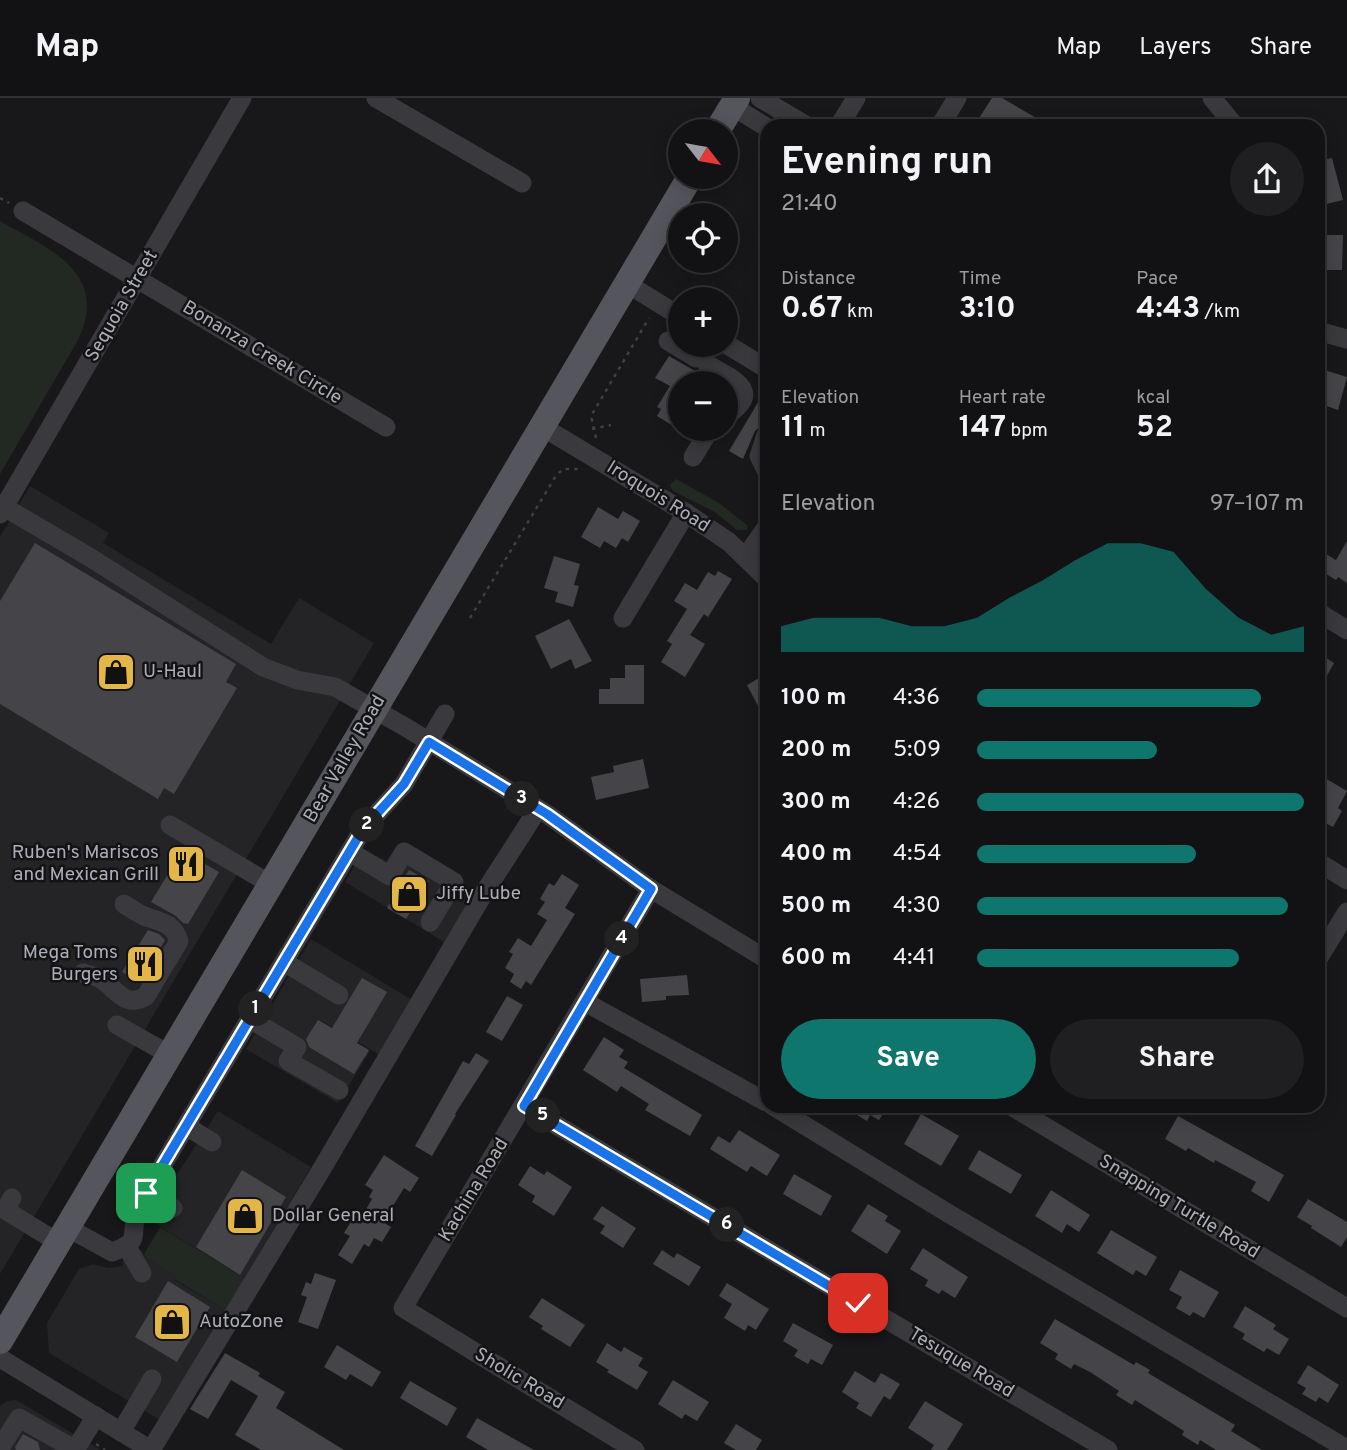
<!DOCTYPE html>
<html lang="en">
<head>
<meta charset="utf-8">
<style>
  body { margin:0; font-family:Overpass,sans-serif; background:#1f1f21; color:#f1f3f6; height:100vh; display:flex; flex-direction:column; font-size:26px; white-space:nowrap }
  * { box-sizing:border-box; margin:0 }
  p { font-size:23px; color:#9c9da0 }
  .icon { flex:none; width:38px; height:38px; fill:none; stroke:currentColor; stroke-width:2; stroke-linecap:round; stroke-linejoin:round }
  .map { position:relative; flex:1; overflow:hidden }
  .sheet { position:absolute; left:760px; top:21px; width:565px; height:994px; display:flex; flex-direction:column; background:#121113; border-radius:21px; box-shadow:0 4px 18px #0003,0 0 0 2px #313133 }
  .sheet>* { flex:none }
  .needle { width:46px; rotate:121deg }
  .controls { position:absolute; left:668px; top:21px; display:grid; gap:14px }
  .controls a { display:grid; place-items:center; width:70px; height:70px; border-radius:50%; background:#121113; box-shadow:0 4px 18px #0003,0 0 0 2px #313133; font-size:35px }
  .pin { position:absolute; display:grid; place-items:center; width:60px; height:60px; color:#fff; margin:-30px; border-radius:14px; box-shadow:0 4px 10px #0006 }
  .km { position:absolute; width:35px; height:35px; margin:-18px; border-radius:50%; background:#222; color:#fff; font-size:19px; line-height:35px; text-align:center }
  .round { display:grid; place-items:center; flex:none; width:74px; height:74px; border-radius:37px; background:#1f1f21 }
  .head { display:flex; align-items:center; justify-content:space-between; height:119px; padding:0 21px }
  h1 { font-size:38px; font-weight:700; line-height:52px }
  .figures { display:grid; grid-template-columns:repeat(3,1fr); gap:10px; height:119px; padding:7px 21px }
  .figures div { display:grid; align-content:center }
  .figures b { font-size:30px; font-weight:700 }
  .figures small { font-size:19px; font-weight:400 }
  .figures p { font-size:19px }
  .chart { height:196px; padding:14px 21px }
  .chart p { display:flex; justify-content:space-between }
  .chart svg { width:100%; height:126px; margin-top:7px; fill:#0f766e; opacity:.7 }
  .action { display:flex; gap:14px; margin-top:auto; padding:14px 21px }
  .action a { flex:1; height:80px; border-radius:42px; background:#0f766e; color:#fff; font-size:28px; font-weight:700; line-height:80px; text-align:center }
  .action a+a { background:#1f1f21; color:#f1f3f6 }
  ul { padding:0 21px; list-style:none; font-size:23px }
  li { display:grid; grid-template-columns:112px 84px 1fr; align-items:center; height:52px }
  li i { height:18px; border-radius:9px; background:#0f766e }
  header { display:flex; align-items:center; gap:42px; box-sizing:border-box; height:98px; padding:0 35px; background:#121113; border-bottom:2px solid #313133 }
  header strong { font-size:33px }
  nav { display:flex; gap:38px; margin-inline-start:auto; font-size:24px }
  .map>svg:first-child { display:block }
</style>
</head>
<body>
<header>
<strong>Map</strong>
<nav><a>Map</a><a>Layers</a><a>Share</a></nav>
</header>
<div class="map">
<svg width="1347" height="1352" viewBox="0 0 1347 1352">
  <rect width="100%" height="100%" fill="#181719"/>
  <g fill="#242426">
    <path d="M 30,388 L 109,435 L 103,445 L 271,546 L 299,500 L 374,545 L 0,1176 L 0,439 Z"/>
    <path d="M 396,749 L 460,792 L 457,798 L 470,805 L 446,845 L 345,784 L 364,751 L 386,763 Z"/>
    <path d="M 311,841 L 412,902 L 380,957 L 308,915 L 370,953 L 338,1005 L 246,951 Z"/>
    <path d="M 218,1013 L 311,1069 L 245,1180 L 156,1126 L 158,1112 L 173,1088 L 172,1084 Z"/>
    <path d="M 141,1152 L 146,1160 L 176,1178 L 174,1182 L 226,1212 L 160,1322 L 49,1255 L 47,1225 L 79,1171 L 93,1166 L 108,1170 L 123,1168 L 122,1163 L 132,1160 Z"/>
    <path d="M 16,1302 L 101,1352 L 0,1352 L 0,1308 L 7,1303 Z"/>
  </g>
  <g fill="#222923">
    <path d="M 0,123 C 49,151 110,174 78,242 L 0,376 Z"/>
    <path d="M 676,381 L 719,405 L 748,428 L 747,432 L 737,432 L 715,414 L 673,393 L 670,387 Z"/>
    <path d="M 160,1129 L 245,1180 L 226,1212 L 174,1181 L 176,1178 L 146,1160 L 144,1156 Z"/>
  </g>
  <g fill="#454549">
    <path d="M 992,0 L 1002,0 L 1050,28 L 974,28 Z"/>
    <path d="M 1332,60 L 1343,102 L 1318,108 L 1318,63 Z"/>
    <path d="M 1325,137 L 1343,137 L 1342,172 L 1318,172 L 1318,144 L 1325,144 Z"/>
    <path d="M 669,258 L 716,285 L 681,285 L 681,320 L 675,329 L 657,318 L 661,311 L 657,309 L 670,288 L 655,280 Z"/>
    <path d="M 1318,270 L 1347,279 L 1338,312 L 1318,305 Z"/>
    <path d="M 766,291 L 766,323 L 755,333 L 743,361 L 729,353 Z"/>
    <path d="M 598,409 L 618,421 L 623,413 L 640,423 L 628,444 L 622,440 L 616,450 L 604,443 L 600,450 L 581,439 Z"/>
    <path d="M 1347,443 L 1347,485 L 1338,479 L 1336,482 L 1318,471 L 1326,456 L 1336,462 Z"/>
    <path d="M 35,445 L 236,566 L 226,584 L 237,590 L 174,696 L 164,690 L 158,701 L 0,606 L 0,503 Z"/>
    <path d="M 554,458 L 580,466 L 574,487 L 579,488 L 573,509 L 555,504 L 558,494 L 544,490 Z"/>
    <path d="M 718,473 L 732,481 L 708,519 L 704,516 L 690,537 L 705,546 L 685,579 L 661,564 L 672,546 L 667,543 L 687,511 L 674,503 L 685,485 L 697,492 L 708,474 L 715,478 Z"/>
    <path d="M 569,521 L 592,563 L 575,571 L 571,561 L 551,571 L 535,538 Z"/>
    <path d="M 1318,555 L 1334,565 L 1325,581 L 1318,577 Z"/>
    <path d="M 625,567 L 644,567 L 644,606 L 599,606 L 599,591 L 610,591 L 610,580 L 625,580 Z"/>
    <path d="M 766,576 L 766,623 L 747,587 Z"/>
    <path d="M 643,661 L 649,690 L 596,702 L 591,679 L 614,674 L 613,668 Z"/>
    <path d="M 1318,676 L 1347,693 L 1338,710 L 1342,713 L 1333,729 L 1318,721 L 1318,712 L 1322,705 L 1318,702 Z"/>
    <path d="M 182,753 L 219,774 L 188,826 L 183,825 L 176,818 L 151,804 Z"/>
    <path d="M 409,772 L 429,783 L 406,821 L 387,810 Z"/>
    <path d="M 562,776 L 579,787 L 565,810 L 575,816 L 531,887 L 526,883 L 521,891 L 510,884 L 514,876 L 505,870 L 513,856 L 509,854 L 518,840 L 531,848 L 547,822 L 537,816 L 545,804 L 540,801 L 549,785 L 554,788 Z"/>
    <path d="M 148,832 L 159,836 L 165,842 L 140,885 L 122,874 Z"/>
    <path d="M 687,877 L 689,897 L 666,898 L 666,902 L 642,904 L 640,881 Z"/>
    <path d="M 362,880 L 387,894 L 357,945 L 369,952 L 354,976 L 309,949 L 306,941 L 318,922 L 332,930 Z"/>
    <path d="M 507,898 L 523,907 L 502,943 L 486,934 Z"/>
    <path d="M 604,939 L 624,952 L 619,959 L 628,964 L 624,970 L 702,1017 L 690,1038 L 645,1012 L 649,1006 L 621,988 L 617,994 L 583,972 Z"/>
    <path d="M 476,955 L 489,963 L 455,1016 L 456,1017 L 432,1058 L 415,1048 L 463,963 L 469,966 Z"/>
    <path d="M 842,1008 L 888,1008 L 879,1022 L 870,1017 L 867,1023 Z"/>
    <path d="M 921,1016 L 959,1038 L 941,1068 L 904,1046 Z"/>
    <path d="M 1178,1018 L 1284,1077 L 1269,1104 L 1251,1093 L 1256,1084 L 1215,1062 L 1214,1065 L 1188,1050 L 1186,1053 L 1165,1041 Z"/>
    <path d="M 739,1032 L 780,1057 L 767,1078 L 751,1068 L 747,1074 L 710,1051 L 718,1038 L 730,1045 Z"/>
    <path d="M 979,1052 L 1022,1077 L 1011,1096 L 968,1071 Z"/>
    <path d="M 384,1057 L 419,1080 L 410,1094 L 404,1090 L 383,1124 L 391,1129 L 382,1144 L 374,1140 L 369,1149 L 364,1146 L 352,1166 L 338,1157 L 350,1138 L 344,1135 L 355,1117 L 361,1120 L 372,1101 L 369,1099 L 373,1092 L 365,1087 Z"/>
    <path d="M 530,1068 L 544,1077 L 547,1073 L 572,1089 L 554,1118 L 532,1104 L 535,1098 L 518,1087 Z"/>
    <path d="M 242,1072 L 286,1099 L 240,1177 L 196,1149 Z"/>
    <path d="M 794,1076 L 832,1098 L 821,1118 L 783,1096 Z"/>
    <path d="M 1051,1092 L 1090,1117 L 1079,1134 L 1067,1126 L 1062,1135 L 1035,1118 Z"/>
    <path d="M 1308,1101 L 1347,1124 L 1347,1139 L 1341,1149 L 1311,1130 L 1312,1128 L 1297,1119 Z"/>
    <path d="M 868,1106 L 888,1118 L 885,1123 L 901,1133 L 887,1156 L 851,1133 Z"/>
    <path d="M 602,1108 L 636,1130 L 623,1150 L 600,1135 L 605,1128 L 593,1121 Z"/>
    <path d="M 1111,1132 L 1157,1159 L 1146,1178 L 1136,1172 L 1133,1177 L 1097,1155 Z"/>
    <path d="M 923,1150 L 968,1179 L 955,1200 L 942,1192 L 939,1196 L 925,1188 L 928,1182 L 910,1171 Z"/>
    <path d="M 662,1152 L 674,1160 L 677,1155 L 701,1169 L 689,1188 L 653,1166 Z"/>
    <path d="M 1180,1172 L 1219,1194 L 1204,1220 L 1193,1214 L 1190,1218 L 1176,1210 L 1182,1199 L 1169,1192 Z"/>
    <path d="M 315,1175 L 336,1182 L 318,1231 L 298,1224 L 307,1199 L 301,1197 L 306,1184 L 311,1186 Z"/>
    <path d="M 168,1183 L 210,1209 L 177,1264 L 135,1239 Z"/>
    <path d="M 727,1185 L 769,1211 L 756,1232 L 748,1227 L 745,1233 L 724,1220 L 732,1206 L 719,1198 Z"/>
    <path d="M 542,1200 L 585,1227 L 570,1249 L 541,1231 L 543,1228 L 529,1219 Z"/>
    <path d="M 1245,1208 L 1276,1227 L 1273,1231 L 1289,1241 L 1279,1257 L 1267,1250 L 1264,1254 L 1242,1241 L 1245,1236 L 1233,1229 Z"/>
    <path d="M 1055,1221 L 1134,1267 L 1136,1264 L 1150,1272 L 1148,1275 L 1235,1327 L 1231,1333 L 1262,1352 L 1216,1352 L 1200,1342 L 1198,1347 L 1182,1337 L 1184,1333 L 1135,1302 L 1132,1307 L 1116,1297 L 1119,1293 L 1090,1274 L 1074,1266 L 1071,1271 L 1055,1261 L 1058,1256 L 1040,1245 Z"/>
    <path d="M 793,1225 L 833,1247 L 822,1267 L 811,1261 L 808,1266 L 794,1258 L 798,1252 L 783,1243 Z"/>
    <path d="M 607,1245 L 621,1254 L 624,1249 L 643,1260 L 638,1268 L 648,1274 L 637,1292 L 607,1274 L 609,1272 L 596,1264 Z"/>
    <path d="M 337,1247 L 381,1274 L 372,1289 L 350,1276 L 346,1282 L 324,1269 Z"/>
    <path d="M 225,1255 L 260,1275 L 258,1278 L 285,1294 L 276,1310 L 344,1352 L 261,1352 L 235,1337 L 258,1298 L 231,1282 L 208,1321 L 190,1311 Z"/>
    <path d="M 1308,1267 L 1339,1287 L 1328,1305 L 1319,1299 L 1316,1304 L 1302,1296 L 1306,1290 L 1297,1285 Z"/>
    <path d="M 855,1273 L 875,1285 L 881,1275 L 900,1286 L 890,1302 L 884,1298 L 871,1319 L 856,1310 L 859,1305 L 842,1294 Z"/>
    <path d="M 673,1282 L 709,1304 L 697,1323 L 685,1316 L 682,1321 L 658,1306 Z"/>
    <path d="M 410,1283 L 457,1310 L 447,1328 L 400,1300 Z"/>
    <path d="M 925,1303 L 963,1326 L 947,1352 L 931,1352 L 934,1347 L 908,1330 Z"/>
    <path d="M 477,1320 L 534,1352 L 488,1352 L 466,1339 Z"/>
    <path d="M 736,1326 L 762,1342 L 756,1352 L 736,1352 L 724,1345 Z"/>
    <path d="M 23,1336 L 38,1344 L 40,1352 L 16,1352 L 15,1349 Z"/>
  </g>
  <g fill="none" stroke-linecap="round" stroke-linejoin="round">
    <g stroke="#3f4045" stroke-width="2.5" stroke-dasharray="3.5 5" stroke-linecap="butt">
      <path d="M 0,100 L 9,105"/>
      <path d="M 592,331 L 611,327"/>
      <path d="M 596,340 L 591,318 L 649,220"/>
      <path d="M 470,520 L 557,376 L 564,371 L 580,371"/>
      <path d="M 96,1346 L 105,1352"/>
    </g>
    <g stroke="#39393e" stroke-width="19">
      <path d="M 376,0 L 522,85"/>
      <path d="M 760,0 L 807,28"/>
      <path d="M 1212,0 L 1235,28"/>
      <path d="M 732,8 L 766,29"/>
      <path d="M 839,28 L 856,0"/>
      <path d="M 940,28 L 957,0"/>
      <path d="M 23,113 L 386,329"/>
      <path d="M 626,185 L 681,219"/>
      <path d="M 1318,233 L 1347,241"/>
      <path d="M 668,243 L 696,260"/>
      <path d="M 726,246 L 764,269"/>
      <path d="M 707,266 C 731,281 765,292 726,318"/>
      <path d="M 541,328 L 686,415 L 729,444 L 766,480"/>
      <path d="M 766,337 L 759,358 L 766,372"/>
      <path d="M 693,359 L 710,331"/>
      <path d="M 4,409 L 91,460 L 263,569 L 297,582 L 335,589 L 407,630 L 547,716 L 651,791 L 766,861"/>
      <path d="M 0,416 L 242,0"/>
      <path d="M 746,458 L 766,430"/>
      <path d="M 1318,514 L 1347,532"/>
      <path d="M 623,520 L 686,415"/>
      <path d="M 170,727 L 272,787"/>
      <path d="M 350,754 L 390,778 L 404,754 L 454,784 L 430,824"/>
      <path d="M 1318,764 L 1347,782"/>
      <path d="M 1318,861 L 1347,814"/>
      <path d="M 284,864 L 339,897"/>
      <path d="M 83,875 C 90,877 97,878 104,883 C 118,894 126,910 146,898 L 179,843 C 173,824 160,824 144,818 C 137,815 130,810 124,806"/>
      <path d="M 585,904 L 766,1004"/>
      <path d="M 250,921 L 297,949 L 288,963 L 339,992"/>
      <path d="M 117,927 L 170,957"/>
      <path d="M 524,1008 L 1108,1352"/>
      <path d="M 773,1008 L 946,1114 L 1347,1351"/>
      <path d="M 1011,1008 L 1347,1210"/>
      <path d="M 186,1028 L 212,1044"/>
      <path d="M 146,1095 L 173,1110"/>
      <path d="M 12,1100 L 5,1112 L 59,1145"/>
      <path d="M 68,1130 L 112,1154 C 142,1143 130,1139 136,1116 C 138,1109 143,1101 146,1095 L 363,731 L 404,686 L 445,616"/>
      <path d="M 127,1149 L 142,1175"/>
      <path d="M 0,1260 L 151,1352"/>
      <path d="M 121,1334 L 152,1281"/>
      <path d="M 0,1350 L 19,1320 L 76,1352"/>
      <path d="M 75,1352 L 96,1318"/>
      <path d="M 151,1352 L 320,1074 L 484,795 L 538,711"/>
      <path d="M 635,1352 L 403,1210 L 651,791"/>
    </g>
    <g stroke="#55565d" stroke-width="26">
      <path d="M 717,33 L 737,0"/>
      <path d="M 0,1243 L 690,79"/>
    </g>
  </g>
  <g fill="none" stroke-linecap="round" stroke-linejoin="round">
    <defs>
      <path id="route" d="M 146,1095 L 363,731 L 404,686 L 429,644 L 547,716 L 651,791 L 524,1008 L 858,1205"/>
    </defs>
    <use href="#route" stroke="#fff" stroke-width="14"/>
    <use href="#route" stroke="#1a73e8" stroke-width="9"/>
  </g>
  <defs>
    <symbol id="shop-square" viewBox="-11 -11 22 22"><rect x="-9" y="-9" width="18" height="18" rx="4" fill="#e2b647" stroke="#131214"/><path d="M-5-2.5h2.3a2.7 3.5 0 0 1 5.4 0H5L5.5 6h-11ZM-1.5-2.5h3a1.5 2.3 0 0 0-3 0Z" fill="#111"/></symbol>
    <symbol id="restaurant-square" viewBox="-11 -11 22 22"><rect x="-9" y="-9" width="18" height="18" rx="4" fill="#e2b647" stroke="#131214"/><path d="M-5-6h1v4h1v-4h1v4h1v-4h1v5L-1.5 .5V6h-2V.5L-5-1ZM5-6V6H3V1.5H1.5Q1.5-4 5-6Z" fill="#111"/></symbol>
  </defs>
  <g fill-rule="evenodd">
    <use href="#shop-square" x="94" y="552" width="44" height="44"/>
    <use href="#restaurant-square" x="164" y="744" width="44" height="44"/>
    <use href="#shop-square" x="387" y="774" width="44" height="44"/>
    <use href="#restaurant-square" x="123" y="844" width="44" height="44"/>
    <use href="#shop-square" x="223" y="1096" width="44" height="44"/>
    <use href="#shop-square" x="150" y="1202" width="44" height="44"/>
  </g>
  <g text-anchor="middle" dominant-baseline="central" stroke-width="5" stroke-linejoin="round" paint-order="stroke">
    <g font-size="19" fill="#abaeb8" stroke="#131214">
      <text transform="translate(122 208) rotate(-60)">Sequoia Street</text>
      <text transform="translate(262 255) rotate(31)">Bonanza Creek Circle</text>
      <text transform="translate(658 399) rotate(32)">Iroquois Road</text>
      <text transform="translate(345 661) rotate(-60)">Bear Valley Road</text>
      <text transform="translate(474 1092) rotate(-59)">Kachina Road</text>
      <text transform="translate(1179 1109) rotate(31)">Snapping Turtle Road</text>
      <text transform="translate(961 1265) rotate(31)">Tesuque Road</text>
      <text transform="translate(519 1281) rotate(31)">Sholic Road</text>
    </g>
    <g font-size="19" fill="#abaeb8" stroke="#131214" text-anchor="start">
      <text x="143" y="574">U-Haul</text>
      <text x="159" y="755" text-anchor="end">Ruben's Mariscos<tspan x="159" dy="22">and Mexican Grill</tspan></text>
      <text x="436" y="796">Jiffy Lube</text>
      <text x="118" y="855" text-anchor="end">Mega Toms<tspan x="118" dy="22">Burgers</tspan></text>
      <text x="272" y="1118">Dollar General</text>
      <text x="199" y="1224">AutoZone</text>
    </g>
  </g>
</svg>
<div class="controls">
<a><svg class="needle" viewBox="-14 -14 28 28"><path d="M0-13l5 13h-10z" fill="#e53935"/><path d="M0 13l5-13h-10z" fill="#9c9da0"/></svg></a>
<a><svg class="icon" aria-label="locate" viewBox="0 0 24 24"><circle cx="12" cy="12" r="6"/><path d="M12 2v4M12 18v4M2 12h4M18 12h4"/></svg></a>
<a>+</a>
<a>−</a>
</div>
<div class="pin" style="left:146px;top:1095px;background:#1e9e55"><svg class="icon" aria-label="arrive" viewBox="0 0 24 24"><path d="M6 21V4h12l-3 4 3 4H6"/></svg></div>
<div class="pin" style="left:858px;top:1205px;background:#d93025"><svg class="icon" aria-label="check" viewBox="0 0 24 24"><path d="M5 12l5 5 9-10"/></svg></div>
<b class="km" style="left:256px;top:911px">1</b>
<b class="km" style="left:367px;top:727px">2</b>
<b class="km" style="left:522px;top:701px">3</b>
<b class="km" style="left:622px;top:841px">4</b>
<b class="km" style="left:543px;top:1018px">5</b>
<b class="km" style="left:727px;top:1127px">6</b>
<section class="sheet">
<div class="head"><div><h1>Evening run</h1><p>21:40</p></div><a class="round"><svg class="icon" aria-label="share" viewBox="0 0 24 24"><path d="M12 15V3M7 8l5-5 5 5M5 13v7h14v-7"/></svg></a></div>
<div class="figures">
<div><p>Distance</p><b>0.67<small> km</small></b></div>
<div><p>Time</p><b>3:10</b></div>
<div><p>Pace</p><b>4:43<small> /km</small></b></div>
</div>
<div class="figures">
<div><p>Elevation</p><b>11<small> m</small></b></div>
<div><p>Heart rate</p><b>147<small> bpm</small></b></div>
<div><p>kcal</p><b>52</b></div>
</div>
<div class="chart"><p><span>Elevation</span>97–107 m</p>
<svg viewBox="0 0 160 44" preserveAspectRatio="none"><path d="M0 44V35L10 32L20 32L30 32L40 35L50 35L60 32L70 25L80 19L90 12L100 6L110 6L120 9L130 22L140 32L150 38L160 35V44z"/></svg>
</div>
<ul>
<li><b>100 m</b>4:36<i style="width:87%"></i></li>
<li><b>200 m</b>5:09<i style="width:55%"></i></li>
<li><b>300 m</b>4:26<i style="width:100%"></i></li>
<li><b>400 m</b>4:54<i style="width:67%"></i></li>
<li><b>500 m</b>4:30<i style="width:95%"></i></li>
<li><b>600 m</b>4:41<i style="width:80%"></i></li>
</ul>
<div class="action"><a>Save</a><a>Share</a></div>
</section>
</div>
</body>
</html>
